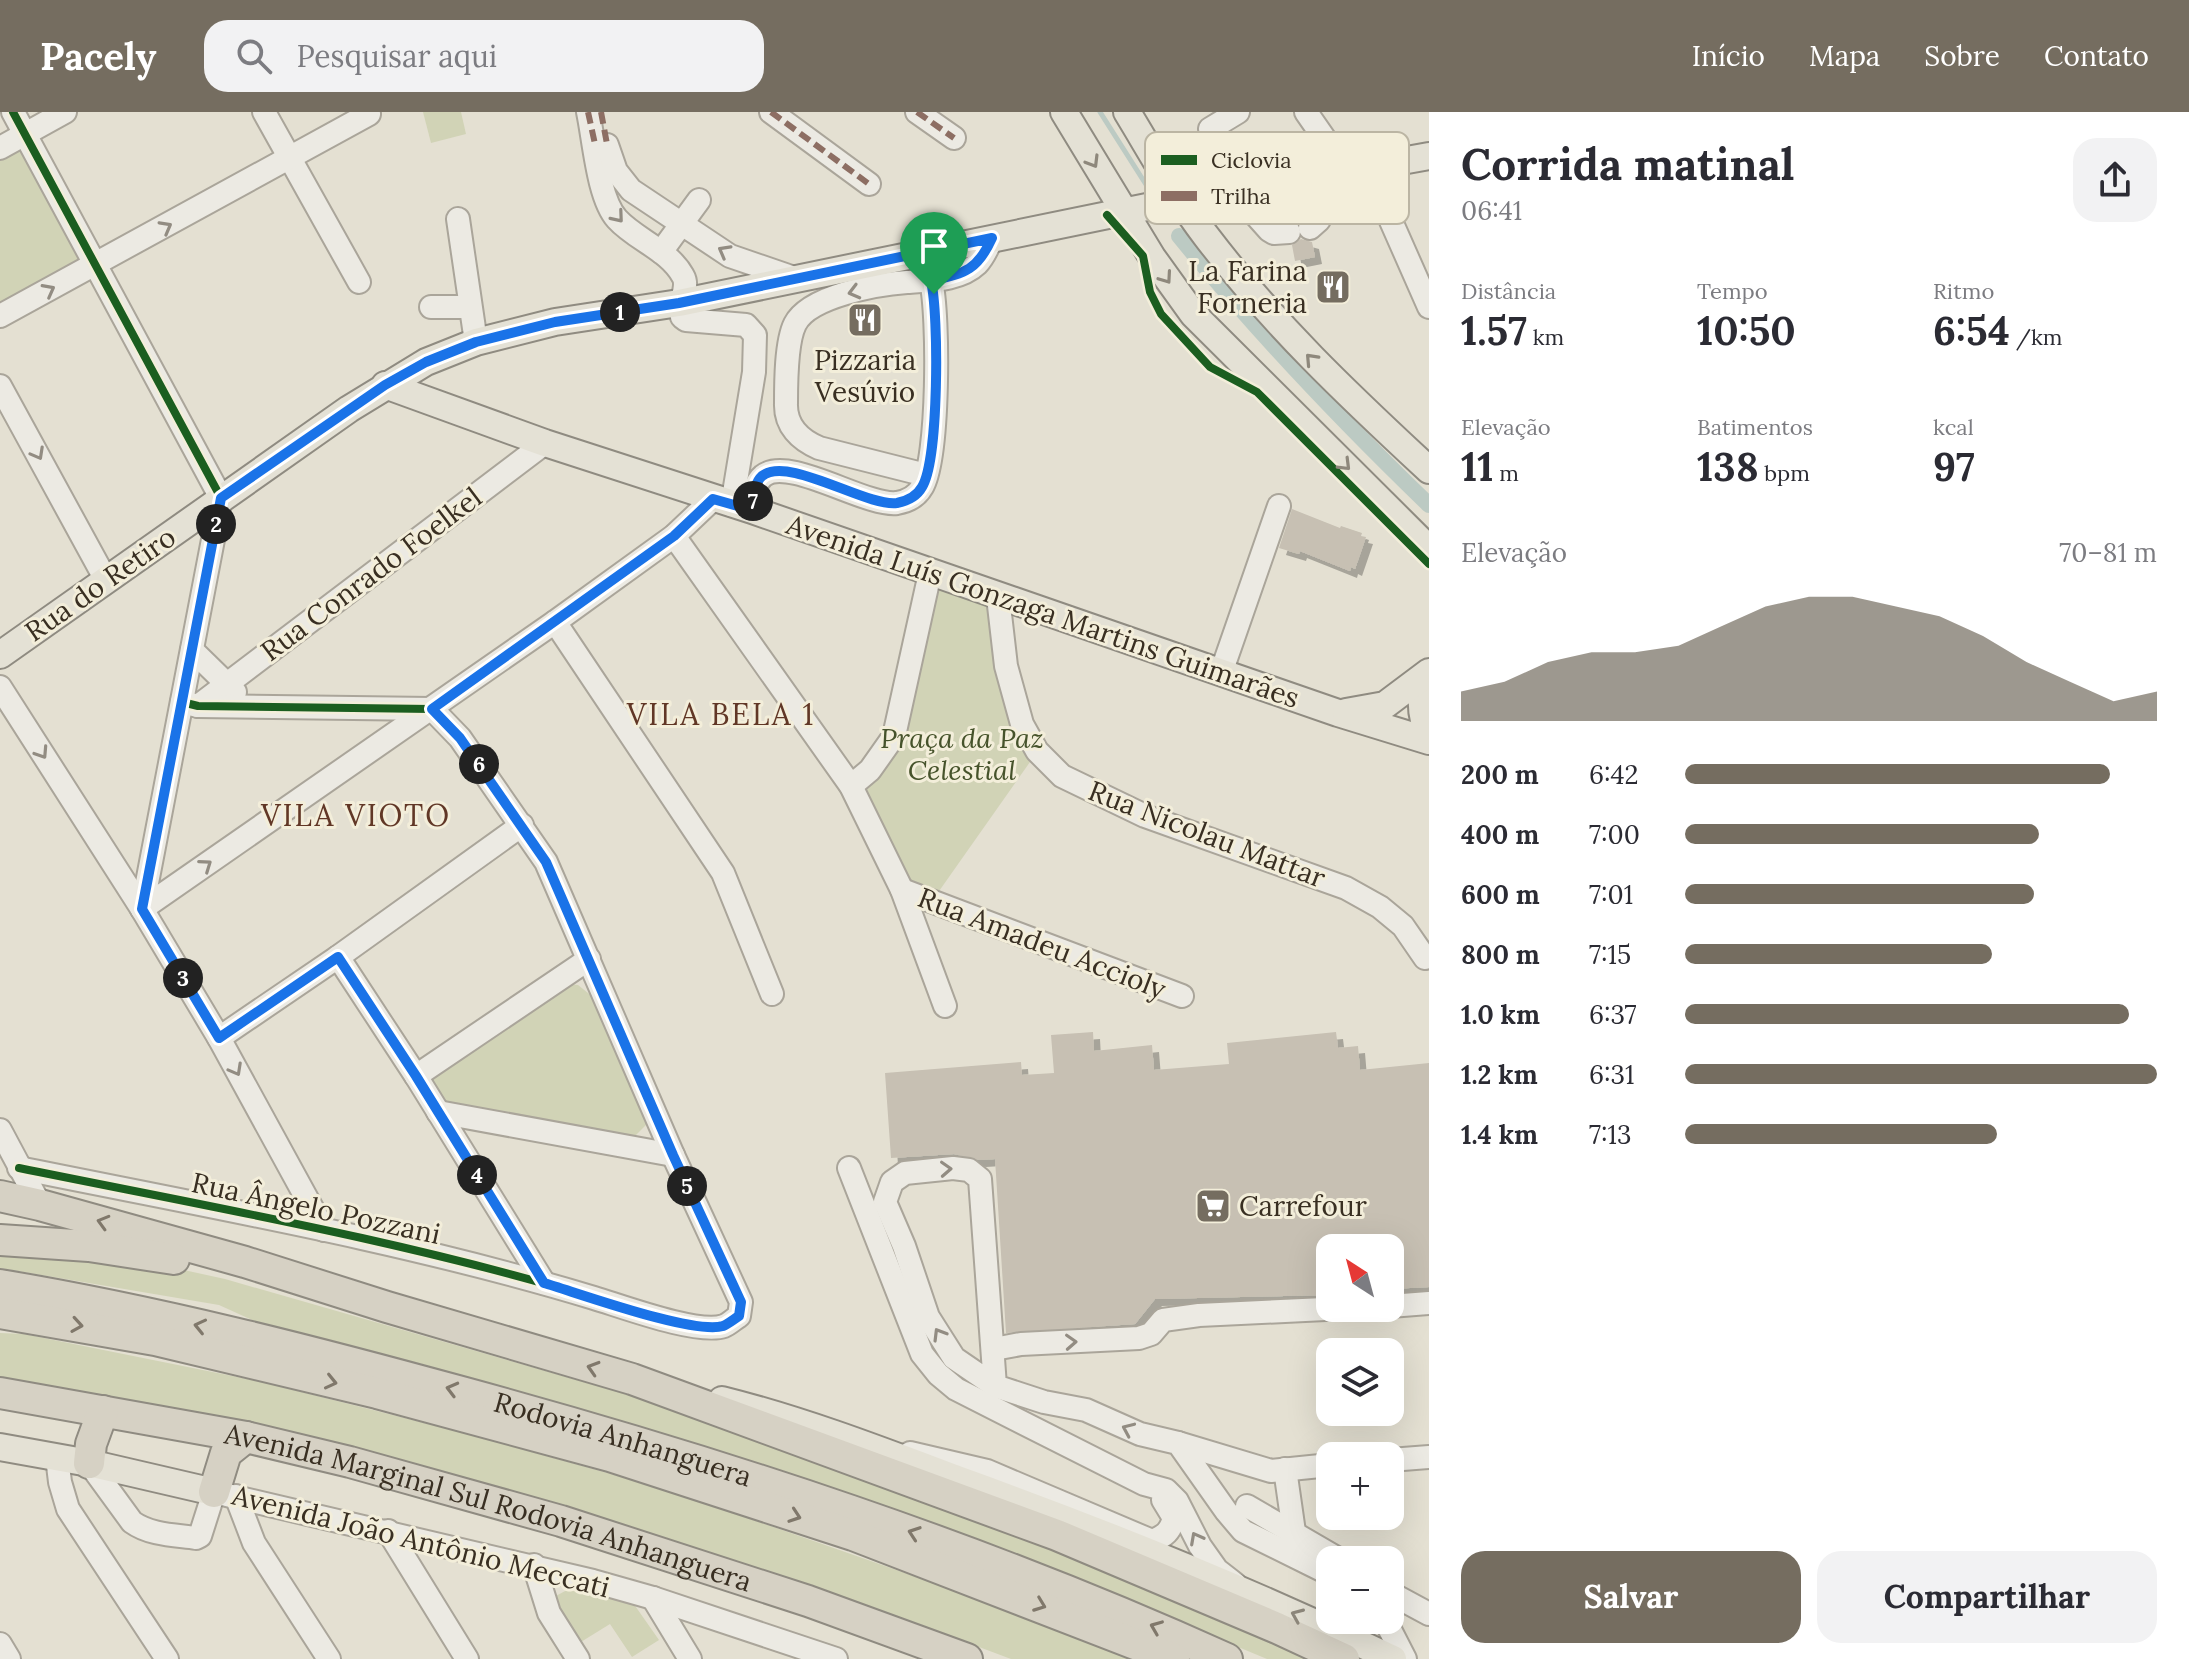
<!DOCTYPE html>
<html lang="pt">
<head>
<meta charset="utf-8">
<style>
  body { margin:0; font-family:Lora,serif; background:#f2f2f3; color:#2b2b33; height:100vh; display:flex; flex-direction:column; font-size:30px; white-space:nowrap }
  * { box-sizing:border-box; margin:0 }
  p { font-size:26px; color:#7c7c81 }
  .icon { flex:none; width:44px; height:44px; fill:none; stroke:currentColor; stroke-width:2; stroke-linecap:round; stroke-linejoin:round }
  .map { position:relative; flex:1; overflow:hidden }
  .details { display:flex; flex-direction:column; background:#fff; width:760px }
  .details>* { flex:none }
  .needle { width:52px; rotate:324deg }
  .tools { position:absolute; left:1316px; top:1122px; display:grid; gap:16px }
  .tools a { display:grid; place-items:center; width:88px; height:88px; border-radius:16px; background:#fff; box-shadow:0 8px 32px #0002; font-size:40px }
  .pin { position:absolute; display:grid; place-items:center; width:68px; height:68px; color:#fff; margin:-82px -34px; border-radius:50% 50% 50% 0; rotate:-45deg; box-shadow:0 0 8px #0007 }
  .pin .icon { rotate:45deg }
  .km { position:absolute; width:40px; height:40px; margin:-20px; border-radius:50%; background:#222; color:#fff; font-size:22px; line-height:40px; text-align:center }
  .round { display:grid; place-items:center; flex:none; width:84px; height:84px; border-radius:24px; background:#f2f2f3 }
  .headline { display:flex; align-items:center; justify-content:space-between; height:136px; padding:0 32px }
  h1 { font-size:44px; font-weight:700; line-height:60px }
  .figures { display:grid; grid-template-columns:repeat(3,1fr); gap:12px; height:136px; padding:8px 32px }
  .figures div { display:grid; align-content:center }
  .figures b { font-size:40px; font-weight:700 }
  .figures small { font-size:22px; font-weight:400 }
  .figures p { font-size:22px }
  .chart { height:224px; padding:16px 32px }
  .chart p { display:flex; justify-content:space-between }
  .chart svg { width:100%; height:144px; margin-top:8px; fill:#756d60; opacity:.7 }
  .cta { display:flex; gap:16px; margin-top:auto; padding:16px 32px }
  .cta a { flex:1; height:92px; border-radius:24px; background:#756d60; color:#fff; font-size:32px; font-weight:700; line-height:92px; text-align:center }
  .cta a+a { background:#f2f2f3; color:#2b2b33 }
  ul { padding:0 32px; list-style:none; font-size:26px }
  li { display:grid; grid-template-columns:128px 96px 1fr; align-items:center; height:60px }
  li i { height:20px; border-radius:10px; background:#756d60 }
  header { display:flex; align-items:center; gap:48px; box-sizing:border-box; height:112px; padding:0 40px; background:#756d60; color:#fff }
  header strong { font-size:38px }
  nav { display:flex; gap:44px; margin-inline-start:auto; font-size:28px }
  .search { width:560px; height:72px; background:#f2f2f3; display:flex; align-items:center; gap:20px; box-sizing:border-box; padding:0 28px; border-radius:24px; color:#7c7c81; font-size:30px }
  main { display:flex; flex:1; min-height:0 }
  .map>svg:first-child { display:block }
</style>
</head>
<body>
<header>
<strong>Pacely</strong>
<div class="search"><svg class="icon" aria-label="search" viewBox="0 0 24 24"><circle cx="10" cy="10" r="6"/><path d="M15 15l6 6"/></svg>Pesquisar aqui</div>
<nav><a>Início</a><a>Mapa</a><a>Sobre</a><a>Contato</a></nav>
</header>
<main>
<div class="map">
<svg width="1429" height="1547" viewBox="0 0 1429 1547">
  <defs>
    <filter id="shadow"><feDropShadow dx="7" dy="7" stdDeviation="0" flood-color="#0004"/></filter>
  </defs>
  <rect width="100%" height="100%" fill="#e4e0d2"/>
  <g fill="#d1d3b6">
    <path d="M 423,0 L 461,0 L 466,22 L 431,31 Z"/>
    <path d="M 22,35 L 85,153 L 0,197 L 0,42 Z"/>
    <path d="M 934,469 L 992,494 L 1000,564 L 1030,650 L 937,782 L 905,768 L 862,677 L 902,631 Z"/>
    <path d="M 568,872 L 578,873 L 598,889 L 648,1011 L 636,1023 L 625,1026 L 440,997 L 423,969 Z"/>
    <path d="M 0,1137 L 170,1155 L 225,1167 L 657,1291 L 1020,1422 L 1308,1547 L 1267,1547 L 1017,1443 L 889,1397 L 668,1323 L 422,1252 L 270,1216 L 219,1193 L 0,1156 Z"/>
    <path d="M 0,1221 L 24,1222 L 262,1270 L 464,1321 L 665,1377 L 928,1469 L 1007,1491 L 1148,1547 L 1011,1547 L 915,1511 L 575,1398 L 0,1267 Z"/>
    <path d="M 567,1478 L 631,1488 L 659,1528 L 632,1545 L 610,1512 L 576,1533 L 552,1497 L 554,1485 Z"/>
  </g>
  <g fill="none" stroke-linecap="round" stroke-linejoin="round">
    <path stroke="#bccac3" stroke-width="5" d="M 1100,0 L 1152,82"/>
    <path stroke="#bccac3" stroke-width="16" d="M 1179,124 C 1257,220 1341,308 1429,393"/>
  </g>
  <g fill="#c7c0b3" filter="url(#shadow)">
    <path d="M 1301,127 L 1312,130 L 1315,145 L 1295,149 L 1292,133 Z"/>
    <path d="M 1292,397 L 1340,416 L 1341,414 L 1362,421 L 1361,424 L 1366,425 L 1355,457 L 1351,455 L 1350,459 L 1300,439 L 1299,442 L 1279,436 Z"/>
    <path d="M 1093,920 L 1094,939 L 1152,933 L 1154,958 L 1229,952 L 1227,931 L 1336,920 L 1338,936 L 1358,934 L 1360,958 L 1429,951 L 1429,1175 L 1390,1177 L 1390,1136 L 1330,1136 L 1330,1183 L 1155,1187 L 1135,1212 L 1006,1221 L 995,1047 L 979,1048 L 954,1042 L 891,1046 L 885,961 L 1021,950 L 1022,963 L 1054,961 L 1051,923 Z"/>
  </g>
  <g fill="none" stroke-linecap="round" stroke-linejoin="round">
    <defs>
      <g id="minor">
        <path d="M 13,0 L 221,386 L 142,797"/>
        <path d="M 264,0 L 359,170"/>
        <path d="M 588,0 C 594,28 598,86 617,107 C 636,128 669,138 683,164 C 690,176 677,190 682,205 L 686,208 L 746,213 L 755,223 L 754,260 L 732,393"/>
        <path d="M 771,0 L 869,72"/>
        <path d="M 917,0 L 954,26"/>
        <path d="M 1306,0 L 1340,49"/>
        <path d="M 1210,17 L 1238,0"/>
        <path d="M 607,33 L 616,59 L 631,78 L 730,144 L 797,167"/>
        <path d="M 1253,35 L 1313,43 L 1334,40"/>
        <path d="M 0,36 L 65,0"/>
        <path d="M 1373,54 L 1376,75 L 1429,195"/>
        <path d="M 1235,80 L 1269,118 L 1274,121 L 1289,120"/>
        <path d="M 458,107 L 476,230"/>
        <path d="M 1310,116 L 1319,108 L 1321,103 L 1316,65"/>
        <path d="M 661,140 L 699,88"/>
        <path d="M 431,195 L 470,195"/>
        <path d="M 0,204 L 369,2"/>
        <path d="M 0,274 L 106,468"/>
        <path d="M 926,363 L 819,336 C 800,328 785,314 786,291 C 786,271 786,230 795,212 C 809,184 878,172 907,170 C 929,168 959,169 977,152 C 984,145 988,135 992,126"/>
        <path d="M 752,398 C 753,388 753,372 763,364 C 788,343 866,395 897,391 C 908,389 917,384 922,375 C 939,347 939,203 931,169"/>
        <path d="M 674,424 L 851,674 L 902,778 L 945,894"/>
        <path d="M 998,485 L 1006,554 L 1022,612 L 1037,639 L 1062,664 L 1145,704 L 1346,776 L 1380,795 L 1403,814 L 1425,846"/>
        <path d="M 555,510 L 723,761 L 772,882"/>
        <path d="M 192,538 L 235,580"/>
        <path d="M 1221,561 L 1279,394"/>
        <path d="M 0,575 L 142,797 L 219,926 L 324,1118"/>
        <path d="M 198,594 L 545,331"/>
        <path d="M 851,674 L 870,658 L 894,624 L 930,461"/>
        <path d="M 902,778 L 1182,884"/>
        <path d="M 142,797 L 555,510 L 674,424 L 713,387"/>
        <path d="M 338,845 L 416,964 L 544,1171"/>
        <path d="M 219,926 L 338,845 L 522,713"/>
        <path d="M 416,964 L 589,847"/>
        <path d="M 438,1000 L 673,1043"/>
        <path d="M 0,1018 L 40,1093"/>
        <path d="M 19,1056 C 211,1095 406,1129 594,1186 C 621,1194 698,1223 724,1214 C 729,1212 734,1207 739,1204 L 741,1190 L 673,1043 L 546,750 L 460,626 L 432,597 L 198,594 L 182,590"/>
        <path d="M 849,1056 L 922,1242 L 938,1262 L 956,1277 L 1144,1372 L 1166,1378 L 1177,1389 L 1200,1434 L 1217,1458 L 1235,1472"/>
        <path d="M 1390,1194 L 1429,1191"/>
        <path d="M 994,1237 L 1021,1232 L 1139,1226 L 1151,1222 L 1163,1208 L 1199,1203 L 1346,1196"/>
        <path d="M 995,1274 L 980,1067 L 969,1058 L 953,1056 L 905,1061 L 892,1070 L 885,1090 L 904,1134 L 928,1205 L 954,1246 L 995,1274 L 1044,1290 L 1086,1298 L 1140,1322 L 1178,1331 L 1226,1399 L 1243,1419 L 1330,1462"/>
        <path d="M 1178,1331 L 1271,1359 L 1330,1353"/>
        <path d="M 910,1341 L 987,1359 L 1152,1429 C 1165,1424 1170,1420 1174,1406 L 1163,1388"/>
        <path d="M 57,1345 L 60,1370 L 68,1397 L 167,1547"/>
        <path d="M 1390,1348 L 1429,1345"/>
        <path d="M 89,1351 L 132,1410 C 150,1423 175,1423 196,1426 L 200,1424 L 214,1380 L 593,1469 L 653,1486 L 836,1547"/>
        <path d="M 1285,1357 L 1295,1427"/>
        <path d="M 236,1384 L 254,1431 L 329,1547"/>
        <path d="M 1247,1394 L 1340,1448"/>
        <path d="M 388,1419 L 467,1547"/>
        <path d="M 534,1453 L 549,1501 L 578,1547"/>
        <path d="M 1390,1481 L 1429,1502"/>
        <path d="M 653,1486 L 690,1547"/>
        <path d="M 1385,1508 L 1405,1547"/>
        <path d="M 0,1532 L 9,1547"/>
      </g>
      <g id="major">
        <path d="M 1064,0 L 1152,145 L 1193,202 L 1429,437"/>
        <path d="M 1127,0 C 1152,41 1176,85 1206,124 C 1273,212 1348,283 1429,358"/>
        <path d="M 385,273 L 545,331 L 752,398 L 1338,601 L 1429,629"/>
        <path d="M 0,543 L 349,297 L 426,250 L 476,230 L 555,210 L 679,191 L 1147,95 L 1429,44"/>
        <path d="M 1429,562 C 1420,581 1419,602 1429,620"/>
        <path d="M 1346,600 L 1385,593 L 1429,560"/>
        <path d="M 722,1288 C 802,1308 880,1338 957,1367 C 1105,1420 1252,1480 1393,1547"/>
        <path d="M 0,1335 L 89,1351 L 214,1380"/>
      </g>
      <g id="highway">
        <path d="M 0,1084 L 40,1093 L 245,1150 L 387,1195 L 632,1267 L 1057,1423 L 1277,1516 L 1344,1547"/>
        <path d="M 0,1128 L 89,1134 L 174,1147"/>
        <path id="s1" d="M 0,1173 C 157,1199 312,1239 465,1281 C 725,1352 982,1436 1227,1547"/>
        <path d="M 0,1201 L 155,1228 L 377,1281 L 610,1344 L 853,1423 L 1174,1547"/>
        <path id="s2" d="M 0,1281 L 246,1325 L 350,1350 L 561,1409 L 808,1489 L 967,1547"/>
        <path d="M 89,1351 L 91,1332 L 103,1299"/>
        <path d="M 214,1380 L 226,1341 L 246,1325"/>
      </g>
    </defs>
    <use href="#minor" stroke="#aaa59a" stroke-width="26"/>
    <use href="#major" stroke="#8f8b81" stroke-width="30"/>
    <use href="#highway" stroke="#8f8b81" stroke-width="34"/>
    <use href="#minor" stroke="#eceae3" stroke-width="22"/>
    <use href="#major" stroke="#e4e1d5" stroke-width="26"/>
    <use href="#highway" stroke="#d6d1c4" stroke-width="30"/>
    <g stroke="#8d6e63" stroke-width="6" stroke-dasharray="12 6" stroke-linecap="butt">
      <path d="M 588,0 L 595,32"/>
      <path d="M 601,0 L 607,32"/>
      <path d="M 771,0 L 869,72"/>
      <path d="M 917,0 L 954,26"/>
    </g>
    <defs>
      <g id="cycleway">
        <path d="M 13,0 L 221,386 L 142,797"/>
        <path d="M 1107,103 L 1143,144 L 1150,180 L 1161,202 L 1210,255 L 1257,280 L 1429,452"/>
        <path d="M 19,1056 C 211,1095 406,1129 594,1186 C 621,1194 698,1223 724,1214 C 729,1212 734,1207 739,1204 L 741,1190 L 673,1043 L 546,750 L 460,626 L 432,597 L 198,594 L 182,590"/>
      </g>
    </defs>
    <use href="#cycleway" stroke="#f3eeda" stroke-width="13"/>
    <use href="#cycleway" stroke="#1b5e20" stroke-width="8"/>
  </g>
  <defs><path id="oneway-chevron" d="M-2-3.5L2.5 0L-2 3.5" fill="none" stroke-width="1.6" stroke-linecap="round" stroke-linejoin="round" transform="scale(2)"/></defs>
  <g stroke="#8e887c">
    <use href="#oneway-chevron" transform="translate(1093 50) rotate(59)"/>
    <use href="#oneway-chevron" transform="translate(1166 166) rotate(55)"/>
    <use href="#oneway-chevron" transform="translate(1311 247) rotate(-133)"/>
    <use href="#oneway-chevron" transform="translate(1345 353) rotate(45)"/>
    <use href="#oneway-chevron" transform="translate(1297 1503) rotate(-157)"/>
  </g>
  <g stroke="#928c82">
    <use href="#oneway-chevron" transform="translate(618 105) rotate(50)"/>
    <use href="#oneway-chevron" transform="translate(166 115) rotate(-29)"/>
    <use href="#oneway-chevron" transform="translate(724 139) rotate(-151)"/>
    <use href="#oneway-chevron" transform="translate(49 178) rotate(-28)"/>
    <use href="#oneway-chevron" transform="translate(854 180) rotate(165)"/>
    <use href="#oneway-chevron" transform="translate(38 342) rotate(61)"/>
    <use href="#oneway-chevron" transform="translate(42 641) rotate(57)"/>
    <use href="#oneway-chevron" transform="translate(206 753) rotate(-35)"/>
    <use href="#oneway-chevron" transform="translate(236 958) rotate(61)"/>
    <use href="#oneway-chevron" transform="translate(946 1057) rotate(-3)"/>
    <use href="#oneway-chevron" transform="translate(939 1222) rotate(-121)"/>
    <use href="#oneway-chevron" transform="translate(1071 1230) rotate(-3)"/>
    <use href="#oneway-chevron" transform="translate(1128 1317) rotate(-156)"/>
    <use href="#oneway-chevron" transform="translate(1196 1426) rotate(-118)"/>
  </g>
  <g stroke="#80786b">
    <use href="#oneway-chevron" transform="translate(103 1110) rotate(-164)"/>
    <use href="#oneway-chevron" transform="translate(77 1213) rotate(9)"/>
    <use href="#oneway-chevron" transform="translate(200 1214) rotate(-167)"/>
    <use href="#oneway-chevron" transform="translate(593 1256) rotate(-163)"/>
    <use href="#oneway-chevron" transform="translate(331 1270) rotate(13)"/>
    <use href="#oneway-chevron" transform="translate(452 1277) rotate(-165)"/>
    <use href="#oneway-chevron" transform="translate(795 1404) rotate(19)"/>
    <use href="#oneway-chevron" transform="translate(914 1421) rotate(-161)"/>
    <use href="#oneway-chevron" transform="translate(1040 1493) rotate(21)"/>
    <use href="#oneway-chevron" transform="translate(1156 1515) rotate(-158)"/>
  </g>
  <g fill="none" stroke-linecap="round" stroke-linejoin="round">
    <defs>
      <path id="route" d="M 992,126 C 977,159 965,161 931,169 C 939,203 939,348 922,375 C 917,384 907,389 897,391 C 866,395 788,343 762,364 C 753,372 754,388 752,398 L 713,387 L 674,424 L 432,597 L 460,626 L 546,750 L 673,1043 L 741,1190 L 739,1204 C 734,1207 728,1212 723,1214 C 694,1223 578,1181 544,1171 L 416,964 L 338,845 L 219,926 L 142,797 L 221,386 L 385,273 L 426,250 L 476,230 L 555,210 L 679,191 Z"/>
    </defs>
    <use href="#route" stroke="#fff" stroke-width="16"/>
    <use href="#route" stroke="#1a73e8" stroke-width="10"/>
  </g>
  <defs>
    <symbol id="restaurant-square" viewBox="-11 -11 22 22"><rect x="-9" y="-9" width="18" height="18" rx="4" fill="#756d60" stroke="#f3eeda"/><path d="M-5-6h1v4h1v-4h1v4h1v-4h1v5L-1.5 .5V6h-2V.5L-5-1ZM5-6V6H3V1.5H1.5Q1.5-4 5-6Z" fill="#fff"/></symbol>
    <symbol id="supermarket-square" viewBox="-11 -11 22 22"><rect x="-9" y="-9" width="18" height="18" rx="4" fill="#756d60" stroke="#f3eeda"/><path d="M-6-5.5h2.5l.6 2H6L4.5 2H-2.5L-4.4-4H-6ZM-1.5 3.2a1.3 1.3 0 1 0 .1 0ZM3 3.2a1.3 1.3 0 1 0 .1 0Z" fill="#fff"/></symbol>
  </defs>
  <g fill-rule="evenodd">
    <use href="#restaurant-square" x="1313" y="155" width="40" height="40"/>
    <use href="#restaurant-square" x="845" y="188" width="40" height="40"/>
    <use href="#supermarket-square" x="1193" y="1074" width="40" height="40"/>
  </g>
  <g text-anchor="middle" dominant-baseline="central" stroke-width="6" stroke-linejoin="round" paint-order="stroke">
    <g font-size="28" fill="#392f22" stroke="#f3eeda" text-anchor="end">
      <text x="1307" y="159">La Farina<tspan x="1307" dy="32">Forneria</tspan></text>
      <text x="865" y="248" text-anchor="middle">Pizzaria<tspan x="865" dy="32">Vesúvio</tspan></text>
      <text x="1239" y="1094" text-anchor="start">Carrefour</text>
    </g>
    <g font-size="28" fill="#392f22" stroke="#f3eeda">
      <text transform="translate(371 462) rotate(-37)">Rua Conrado Foelkel</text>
      <text transform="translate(100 472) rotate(-35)">Rua do Retiro</text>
      <text transform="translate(1043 499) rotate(19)">Avenida Luís Gonzaga Martins Guimarães</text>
      <text transform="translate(1207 722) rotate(21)">Rua Nicolau Mattar</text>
      <text transform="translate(1042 831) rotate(21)">Rua Amadeu Accioly</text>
      <text transform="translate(316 1096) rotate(12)">Rua Ângelo Pozzani</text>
      <text stroke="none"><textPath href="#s1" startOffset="642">Rodovia Anhanguera</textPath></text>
      <text stroke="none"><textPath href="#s2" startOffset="502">Avenida Marginal Sul Rodovia Anhanguera</textPath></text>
      <text transform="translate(421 1429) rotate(14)">Avenida João Antônio Meccati</text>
    </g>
    <g font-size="28" font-style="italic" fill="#46532b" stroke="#f3eeda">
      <text x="962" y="626">Praça da Paz<tspan x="962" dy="32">Celestial</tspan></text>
    </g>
    <g font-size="30" letter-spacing="2" fill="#613726" stroke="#f3eeda">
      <text x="721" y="602">VILA BELA 1</text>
      <text x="356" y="703">VILA VIOTO</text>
    </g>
  </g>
  <rect x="1145" y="20" width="264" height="92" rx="12" fill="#f3eeda" stroke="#bbb5a3" stroke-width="2"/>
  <rect x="1161" y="43" width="36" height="10" fill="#1b5e20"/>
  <rect x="1161" y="79" width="36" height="10" fill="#8d6e63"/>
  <g font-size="22" fill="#392f22">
    <text x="1211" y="56">Ciclovia</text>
    <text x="1211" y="92">Trilha</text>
  </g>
</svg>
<div class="tools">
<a><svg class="needle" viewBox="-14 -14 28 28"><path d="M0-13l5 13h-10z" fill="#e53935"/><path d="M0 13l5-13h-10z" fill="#7c7c81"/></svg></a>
<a><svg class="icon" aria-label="layers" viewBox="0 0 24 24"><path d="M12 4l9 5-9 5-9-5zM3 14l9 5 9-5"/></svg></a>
<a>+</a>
<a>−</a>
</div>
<div class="pin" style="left:934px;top:182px;background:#1e9e55"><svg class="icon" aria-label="arrive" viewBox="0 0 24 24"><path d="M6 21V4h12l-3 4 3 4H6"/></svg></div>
<b class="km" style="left:620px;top:200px">1</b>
<b class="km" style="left:216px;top:412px">2</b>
<b class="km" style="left:183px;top:866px">3</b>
<b class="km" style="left:477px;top:1063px">4</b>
<b class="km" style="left:687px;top:1074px">5</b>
<b class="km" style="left:479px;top:652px">6</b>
<b class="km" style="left:753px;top:389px">7</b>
</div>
<section class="details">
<div class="headline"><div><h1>Corrida matinal</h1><p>06:41</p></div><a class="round"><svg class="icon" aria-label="share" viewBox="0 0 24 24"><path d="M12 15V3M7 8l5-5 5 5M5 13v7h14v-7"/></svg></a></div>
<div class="figures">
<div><p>Distância</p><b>1.57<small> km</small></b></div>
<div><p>Tempo</p><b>10:50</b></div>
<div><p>Ritmo</p><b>6:54<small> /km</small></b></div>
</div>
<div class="figures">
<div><p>Elevação</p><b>11<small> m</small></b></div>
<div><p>Batimentos</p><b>138<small> bpm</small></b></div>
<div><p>kcal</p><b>97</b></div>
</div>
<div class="chart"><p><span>Elevação</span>70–81 m</p>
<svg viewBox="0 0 160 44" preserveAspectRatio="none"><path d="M0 44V35L10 32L20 26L30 23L40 23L50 21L60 15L70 9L80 6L90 6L100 9L110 12L120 18L130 26L140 32L150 38L160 35V44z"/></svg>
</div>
<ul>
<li><b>200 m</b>6:42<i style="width:90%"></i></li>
<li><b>400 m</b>7:00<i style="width:75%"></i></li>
<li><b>600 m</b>7:01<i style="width:74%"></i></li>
<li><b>800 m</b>7:15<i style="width:65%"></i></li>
<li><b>1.0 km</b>6:37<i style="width:94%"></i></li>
<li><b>1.2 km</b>6:31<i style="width:100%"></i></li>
<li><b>1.4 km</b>7:13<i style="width:66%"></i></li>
</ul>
<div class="cta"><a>Salvar</a><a>Compartilhar</a></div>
</section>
</main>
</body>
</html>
